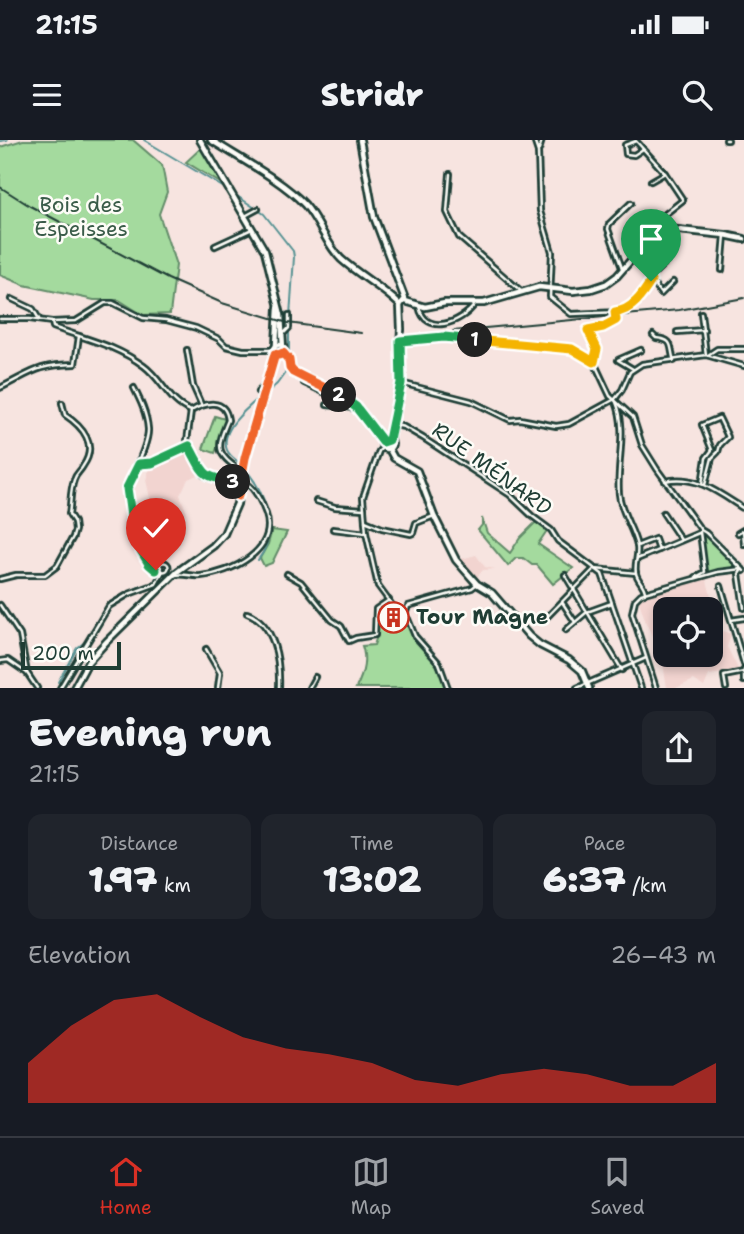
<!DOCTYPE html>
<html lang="en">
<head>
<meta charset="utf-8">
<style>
  body { margin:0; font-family:"Shantell Sans",sans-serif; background:#20242c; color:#f1f3f6; height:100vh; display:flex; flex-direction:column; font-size:26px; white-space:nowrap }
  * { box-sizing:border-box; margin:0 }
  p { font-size:23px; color:#9ea1a6 }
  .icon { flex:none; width:38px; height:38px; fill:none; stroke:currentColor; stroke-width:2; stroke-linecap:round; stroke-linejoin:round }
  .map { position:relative; height:548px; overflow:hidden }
  .details { display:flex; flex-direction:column; background:#171b24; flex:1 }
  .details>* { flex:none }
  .fabs { position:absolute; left:653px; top:457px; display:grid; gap:14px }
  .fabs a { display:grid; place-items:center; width:70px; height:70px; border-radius:14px; background:#171b24; box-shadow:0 4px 10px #0003; font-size:35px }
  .scale { position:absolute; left:21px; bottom:18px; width:100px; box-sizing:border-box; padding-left:7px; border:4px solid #1f3d34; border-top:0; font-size:19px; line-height:24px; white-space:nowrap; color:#1f3d34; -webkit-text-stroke:5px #fdfcf7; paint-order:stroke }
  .pin { position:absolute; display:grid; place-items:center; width:60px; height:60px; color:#fff; margin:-72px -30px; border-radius:50% 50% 50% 0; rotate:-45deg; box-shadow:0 0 7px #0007 }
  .pin .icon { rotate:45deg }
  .km { position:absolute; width:35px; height:35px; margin:-18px; border-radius:50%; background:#222; color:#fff; font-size:19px; line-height:35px; text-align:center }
  .round { display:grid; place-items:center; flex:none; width:74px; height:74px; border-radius:14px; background:#20242c }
  .headline { display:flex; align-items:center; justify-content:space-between; height:119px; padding:0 28px }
  h1 { font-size:38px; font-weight:800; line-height:52px }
  .stats { display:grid; grid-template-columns:repeat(3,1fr); gap:10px; height:119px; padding:7px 28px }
  .stats div { display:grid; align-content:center; border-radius:14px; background:#20242c; text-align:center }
  .stats b { font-size:35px; font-weight:800 }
  .stats small { font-size:19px; font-weight:400 }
  .stats p { font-size:19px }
  .chart { height:196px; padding:14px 28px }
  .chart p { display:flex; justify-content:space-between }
  .chart svg { width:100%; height:126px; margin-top:7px; fill:#d93025; opacity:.7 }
  .status { display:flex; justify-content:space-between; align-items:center; height:49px; padding:0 35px; background:#171b24; direction:ltr }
  .status svg { height:19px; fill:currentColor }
  header { display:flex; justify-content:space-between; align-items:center; height:91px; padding:0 28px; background:#171b24; font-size:32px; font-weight:800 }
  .tabs { display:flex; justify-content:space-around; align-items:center; height:98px; border-top:2px solid #363941; background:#171b24; font-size:19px; color:#9ea1a6 }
  .tabs a { display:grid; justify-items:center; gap:4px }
  .tabs .active { color:#d93025 }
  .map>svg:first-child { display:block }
</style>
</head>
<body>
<div class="status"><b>21:15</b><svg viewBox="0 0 49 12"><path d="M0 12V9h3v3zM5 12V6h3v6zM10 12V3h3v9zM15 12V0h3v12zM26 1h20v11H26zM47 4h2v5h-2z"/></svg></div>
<header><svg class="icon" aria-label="menu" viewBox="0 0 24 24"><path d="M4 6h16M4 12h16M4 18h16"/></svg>Stridr<svg class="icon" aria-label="search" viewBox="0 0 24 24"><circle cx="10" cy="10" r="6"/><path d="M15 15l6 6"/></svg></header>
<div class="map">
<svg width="744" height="548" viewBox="0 0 744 548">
  <rect width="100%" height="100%" fill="#f7e4e0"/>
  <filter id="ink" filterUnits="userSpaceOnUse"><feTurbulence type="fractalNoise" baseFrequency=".0143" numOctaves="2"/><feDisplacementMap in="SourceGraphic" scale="14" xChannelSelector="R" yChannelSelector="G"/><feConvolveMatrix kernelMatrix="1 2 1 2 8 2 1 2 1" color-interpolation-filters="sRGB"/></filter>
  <g filter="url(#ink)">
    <g fill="#f2d4d0" fill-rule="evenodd">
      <path d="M 188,309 L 201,334 L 188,339 L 180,355 L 187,373 L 177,379 L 177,391 L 166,392 L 167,414 L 158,412 L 152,415 L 144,410 L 135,390 L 137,387 L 149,389 L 144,360 L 150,358 L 146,340 L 150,326 Z"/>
      <path d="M 476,415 L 485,427 L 495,429 L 483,430 L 477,437 L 461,419 Z"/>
      <path d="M 706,437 L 720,490 L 731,494 L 727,507 L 739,531 L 709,535 L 704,547 L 694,540 L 676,548 L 667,548 L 663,523 L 653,520 L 659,511 L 646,483 L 638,458 ZM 665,469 L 710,469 L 710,514 L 665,514 Z"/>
    </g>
    <g fill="#a4da9e" stroke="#628c69" stroke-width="2">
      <path d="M 23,0 L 133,0 L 162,25 L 167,52 L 159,74 L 176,125 L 170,174 L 143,175 L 119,160 L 94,160 L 24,145 L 0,135 L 0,7 Z"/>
      <path d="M 201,8 L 223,41 L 222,44 L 186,22 Z"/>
      <path d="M 215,276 L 228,280 L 215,313 L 203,309 Z"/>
      <path d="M 482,378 L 487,393 L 510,413 L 520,398 L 537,381 L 548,389 L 538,404 L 573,428 L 553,444 L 537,425 L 532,425 L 523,418 L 516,418 L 508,426 L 478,390 L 482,385 Z"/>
      <path d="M 272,390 L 287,392 L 272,423 L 264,426 L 260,418 L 268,404 Z"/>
      <path d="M 702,393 L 737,428 L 707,434 Z"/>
      <path d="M 390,466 L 396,469 L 399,478 L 404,477 C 409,482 410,490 414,496 C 430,518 437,521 447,548 L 356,548 C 363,535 367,520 362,506 L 374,505 L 377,496 L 377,471 Z"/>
    </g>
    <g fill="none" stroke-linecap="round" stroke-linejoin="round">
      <g stroke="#569293" stroke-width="2">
        <path d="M 144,0 L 226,49"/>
        <path d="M 0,1 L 7,0"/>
        <path d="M 234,54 L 264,74 L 293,111 L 294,117 L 290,176"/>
        <path d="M 289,211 L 289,188"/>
        <path d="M 264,255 L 277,244 L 285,233"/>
        <path d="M 239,323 C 235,319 229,315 227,310 C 219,291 247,268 259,258"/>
        <path d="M 243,327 C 266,351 280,393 258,420"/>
        <path d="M 113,460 L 139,447 L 155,443"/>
        <path d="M 58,542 L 77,508 L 85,502"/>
      </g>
      <defs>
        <g id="street">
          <path d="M 534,0 L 538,12 L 540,71 L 552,112 L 550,157 L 571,174 L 621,172 L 637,161 L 650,143 L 651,136 L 666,122"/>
          <path d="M 726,0 L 728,0"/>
          <path d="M 643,9 L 634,15 L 626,14 L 625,5 L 636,1 L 665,33 L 683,60 L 664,75 L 653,77"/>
          <path d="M 539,10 L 542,0"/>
          <path d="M 450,34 L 447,72 L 459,97 L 522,152"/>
          <path d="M 651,41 L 665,33"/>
          <path d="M 664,75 L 669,89"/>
          <path d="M 245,76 L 258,69"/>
          <path d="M 215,106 L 252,89"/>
          <path d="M 622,128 L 608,89 L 609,84 L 631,63"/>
          <path d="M 722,130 L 725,95"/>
          <path d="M 651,140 L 661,154 L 673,142"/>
          <path d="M 12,159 L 33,169 L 39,179"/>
          <path d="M 419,166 C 425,197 462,183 475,164"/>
          <path d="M 701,173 L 706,215"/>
          <path d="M 0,179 L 30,179 L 52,182 L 53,187 C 85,199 116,205 144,226 C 162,239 169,263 191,271 L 187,301 L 204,335 L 219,341 L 233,342 L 237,354"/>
          <path d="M 616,179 L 603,187 L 588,190 C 593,200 601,210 594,222 L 610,256 L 633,277 L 642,305 L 657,329 L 701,390 L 706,393 L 744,431"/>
          <path d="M 52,182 L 76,181 L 105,163 L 113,163 L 143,178 L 166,180 L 196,188 L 219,199 L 226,206 L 243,210 L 273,210"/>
          <path d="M 677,192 L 704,190"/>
          <path d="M 284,193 L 289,188 L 289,175"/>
          <path d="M 653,195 L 656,198 C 675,200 669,206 674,221"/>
          <path d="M 400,200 L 444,197 L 531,206 L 551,206 L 572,209 L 594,222"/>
          <path d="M 187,210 L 193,246 L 201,264"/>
          <path d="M 708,215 L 717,209 L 744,209"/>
          <path d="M 633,229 L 618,220 L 641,210"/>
          <path d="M 304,243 L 353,266"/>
          <path d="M 401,243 L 471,261 L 510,280 L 520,279 L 556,286 L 569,284 L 615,259 L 622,250 L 630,232 L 642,224 L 706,215 L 744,226"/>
          <path d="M 0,248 C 33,232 36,225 75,224 L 79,196"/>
          <path d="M 134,248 C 140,260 147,274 148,289 C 149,303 134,331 129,345 C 126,351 129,359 130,366 C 134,390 136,413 156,430 L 160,429"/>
          <path d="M 258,252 L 265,245"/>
          <path d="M 616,262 C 628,290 616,325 619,354 C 621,373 633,388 637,406 C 639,415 634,424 636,433 C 637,440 644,444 645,452"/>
          <path d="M 327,265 L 354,268"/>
          <path d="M 191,271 C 205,263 225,257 228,280 C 217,306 214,314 242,331"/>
          <path d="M 391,284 L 404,287 L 423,298 L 510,355 L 532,376 L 551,390 L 558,401 L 602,434 L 641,548"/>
          <path d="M 383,307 L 379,311 L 363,357 L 366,393 L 378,446 L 392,465 L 408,479 L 415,496 L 439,523 L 448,548"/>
          <path d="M 140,324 L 152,323 L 189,306"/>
          <path d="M 665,341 C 696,334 719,353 744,369"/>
          <path d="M 702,344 L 706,318 L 712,310 L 702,285 L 719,278 L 728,297 L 720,305 L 718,312 L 712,318 L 705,345"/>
          <path d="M 316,361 L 335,367 L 364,369"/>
          <path d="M 663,373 L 681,400"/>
          <path d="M 365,381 L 382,388 L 411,394 L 413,393 L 416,383 L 434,376"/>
          <path d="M 333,389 L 366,393"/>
          <path d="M 738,393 L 743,390 L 744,404"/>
          <path d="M 637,406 L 655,399 L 659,410"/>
          <path d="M 637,419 L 699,393"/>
          <circle cx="164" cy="427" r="4.5"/>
          <path d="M 595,429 L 636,433"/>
          <path d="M 742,429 L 739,434 L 744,468"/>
          <path d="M 287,434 L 301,442 L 332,480 L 341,486 L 349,501 L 356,498 L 375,495 L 376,469 L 389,460"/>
          <path d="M 175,435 C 185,433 192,437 201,436 C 232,433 278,410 266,374 C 261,360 254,346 241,339"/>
          <path d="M 565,435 L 622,530"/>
          <path d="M 696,437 L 705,432 L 700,392"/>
          <path d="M 0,439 L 16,435 L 45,435 L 57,426 L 73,397 L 75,390 L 74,382 L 69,374 C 71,363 70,351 74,340 C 76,333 80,332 83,326 C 98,305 83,287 65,275 L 62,263"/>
          <path d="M 721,446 L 744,524"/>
          <path d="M 562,462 L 575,482"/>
          <path d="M 0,465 L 20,495 L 27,533 L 37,548"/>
          <path d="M 247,473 C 275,483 280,521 279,548"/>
          <path d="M 405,475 L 408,466 L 472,448 L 477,444"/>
          <path d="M 548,476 L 594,429"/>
          <path d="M 731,480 L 744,478"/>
          <path d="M 566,490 L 587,472 L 612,463"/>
          <path d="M 206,509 L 220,533 L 218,548"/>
          <path d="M 0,521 L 8,520 L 27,533"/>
          <path d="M 744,530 L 744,541"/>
          <path d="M 60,548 L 109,466 L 129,454 L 156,444 L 163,431"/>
          <path d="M 309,548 L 315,537"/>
          <path d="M 577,548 L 646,518"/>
          <path d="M 656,548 L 632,473 L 635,460 L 641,454 L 718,432 L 742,429"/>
          <path d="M 726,548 L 724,536 L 744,532"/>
        </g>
        <g id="secondary">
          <path d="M 200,0 L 265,111 L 281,175 L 283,208"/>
          <path d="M 211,0 C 239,18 283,41 305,65 C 319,81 326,104 341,119 C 360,136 382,147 400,165"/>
          <path d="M 360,0 L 374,77 L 405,159 L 400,165 L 401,189"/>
          <path d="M 405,161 L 425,167 L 445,163 L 484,163 L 539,147 L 573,151 L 591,149 L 606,144 L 617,136 L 646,103 L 669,89 L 725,95 L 744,99"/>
          <circle cx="279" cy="210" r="5"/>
          <path d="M 276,205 L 278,168"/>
          <path d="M 283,213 L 289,220 L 291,231 L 347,260 L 359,270 L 383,302"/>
          <circle cx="387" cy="304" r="5"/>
          <path d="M 389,300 L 401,243 L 400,205"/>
          <path d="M 389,309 L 394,318 L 417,331 L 434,376 L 456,420 L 477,444 L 492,453 L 529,496 L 540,505 L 569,520 L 582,531 L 589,548"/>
          <path d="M 74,548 L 88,522 L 107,501 L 177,432 L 213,406 L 224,394 L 237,364 L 243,324 L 275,214"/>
        </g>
      </defs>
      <use href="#street" stroke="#1f3d34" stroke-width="8"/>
      <use href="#secondary" stroke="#1f3d34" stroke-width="10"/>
      <use href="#street" stroke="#fdfcf7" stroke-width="2.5"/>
      <use href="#secondary" stroke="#fdfcf7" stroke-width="4.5"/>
      <g stroke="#1f3d34" stroke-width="2">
        <path d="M 0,47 L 30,66 L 168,139 L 222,163 L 288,183 L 361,193"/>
        <path d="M 453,191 L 679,170 L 744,158"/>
      </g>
      <defs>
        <path id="street-bridge" d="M 615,174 L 616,179"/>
        <path id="secondary-bridge" d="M 400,205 L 401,189"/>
      </defs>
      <use href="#street-bridge" stroke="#1f3d34" stroke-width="8" stroke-linecap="butt"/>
      <use href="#secondary-bridge" stroke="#1f3d34" stroke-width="10" stroke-linecap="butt"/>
      <use href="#street-bridge" stroke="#fdfcf7" stroke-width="2.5"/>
      <use href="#secondary-bridge" stroke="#fdfcf7" stroke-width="4.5"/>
    </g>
  </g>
  <g fill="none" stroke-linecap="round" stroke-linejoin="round" filter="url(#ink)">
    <defs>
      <path id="split-1" d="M 475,200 L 572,209 L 594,222 L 597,209 L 588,190 L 603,187 L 616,180 L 615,172 C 632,171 643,154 651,141"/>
      <path id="split-2" d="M 339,255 L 356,267 L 383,302 L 389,300 L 401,243 L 400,201 L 444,197 L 475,200"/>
      <path id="split-3" d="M 233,342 L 238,356 L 245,318 L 275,214 L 279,215 L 283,213 L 289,220 L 290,228 L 293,232 L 339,255"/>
      <path id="split-4" d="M 156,430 L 149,424 L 135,400 L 133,390 L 127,348 L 139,324 L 152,323 L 189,306 C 205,335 201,336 233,342"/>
    </defs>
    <use href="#split-1" stroke="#fff" stroke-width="14"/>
    <use href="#split-2" stroke="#fff" stroke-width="14"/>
    <use href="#split-3" stroke="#fff" stroke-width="14"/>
    <use href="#split-4" stroke="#fff" stroke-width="14"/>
    <use href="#split-1" stroke="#f5b400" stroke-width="9"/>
    <use href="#split-2" stroke="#22a559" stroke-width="9"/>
    <use href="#split-3" stroke="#f0652b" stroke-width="9"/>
    <use href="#split-4" stroke="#22a559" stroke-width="9"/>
  </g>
  <defs>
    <symbol id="building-ring" viewBox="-11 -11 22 22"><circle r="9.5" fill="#fdfcf7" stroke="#c8321e" stroke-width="1.5"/><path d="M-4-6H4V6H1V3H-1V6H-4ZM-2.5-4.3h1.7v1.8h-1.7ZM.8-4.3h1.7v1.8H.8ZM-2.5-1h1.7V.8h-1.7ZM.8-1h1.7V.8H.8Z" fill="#c8321e"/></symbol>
  </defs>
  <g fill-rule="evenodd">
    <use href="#building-ring" x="376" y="460" width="35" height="35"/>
  </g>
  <g text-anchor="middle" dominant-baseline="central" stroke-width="5" stroke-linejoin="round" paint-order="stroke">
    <g font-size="21" fill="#3a5c49" stroke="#fdfcf7">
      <text x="81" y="65">Bois des<tspan x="81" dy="24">Espeisses</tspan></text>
    </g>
    <g font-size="21" fill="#1f3d34" stroke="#fdfcf7">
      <text transform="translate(492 329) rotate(36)">RUE MÉNARD</text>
    </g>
    <g font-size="21" font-weight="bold" fill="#1f3d34" stroke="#fdfcf7" text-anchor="start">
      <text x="416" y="477">Tour Magne</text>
    </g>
  </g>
</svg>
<div class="fabs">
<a><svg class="icon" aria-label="locate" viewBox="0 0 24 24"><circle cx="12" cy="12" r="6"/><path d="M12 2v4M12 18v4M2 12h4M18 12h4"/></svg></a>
</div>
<div class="scale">200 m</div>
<div class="pin" style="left:651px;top:141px;background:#1e9e55"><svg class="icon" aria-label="arrive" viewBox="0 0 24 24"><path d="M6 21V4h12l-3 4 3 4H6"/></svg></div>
<div class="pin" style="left:156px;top:430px;background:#d93025"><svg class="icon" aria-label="check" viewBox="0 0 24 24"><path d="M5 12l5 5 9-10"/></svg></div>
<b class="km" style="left:475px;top:200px">1</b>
<b class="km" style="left:339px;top:255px">2</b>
<b class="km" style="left:233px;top:342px">3</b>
</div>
<section class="details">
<div class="headline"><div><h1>Evening run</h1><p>21:15</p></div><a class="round"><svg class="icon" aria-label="share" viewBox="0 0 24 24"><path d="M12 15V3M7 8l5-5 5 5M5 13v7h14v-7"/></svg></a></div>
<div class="stats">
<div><p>Distance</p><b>1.97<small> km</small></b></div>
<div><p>Time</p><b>13:02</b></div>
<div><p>Pace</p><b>6:37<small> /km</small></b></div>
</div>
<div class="chart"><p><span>Elevation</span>26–43 m</p>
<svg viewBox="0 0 160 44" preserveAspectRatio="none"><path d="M0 44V30L10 17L20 8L30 6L40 14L50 21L60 25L70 27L80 30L90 36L100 38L110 34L120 32L130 34L140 38L150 38L160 30V44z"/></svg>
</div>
</section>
<nav class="tabs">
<a class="active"><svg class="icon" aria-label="home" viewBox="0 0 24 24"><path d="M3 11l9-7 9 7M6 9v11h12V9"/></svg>Home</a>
<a><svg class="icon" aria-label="map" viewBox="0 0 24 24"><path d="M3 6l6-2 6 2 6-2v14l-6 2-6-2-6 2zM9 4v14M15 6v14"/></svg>Map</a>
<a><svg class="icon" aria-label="saved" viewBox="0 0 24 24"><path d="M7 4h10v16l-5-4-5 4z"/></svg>Saved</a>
</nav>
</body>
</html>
